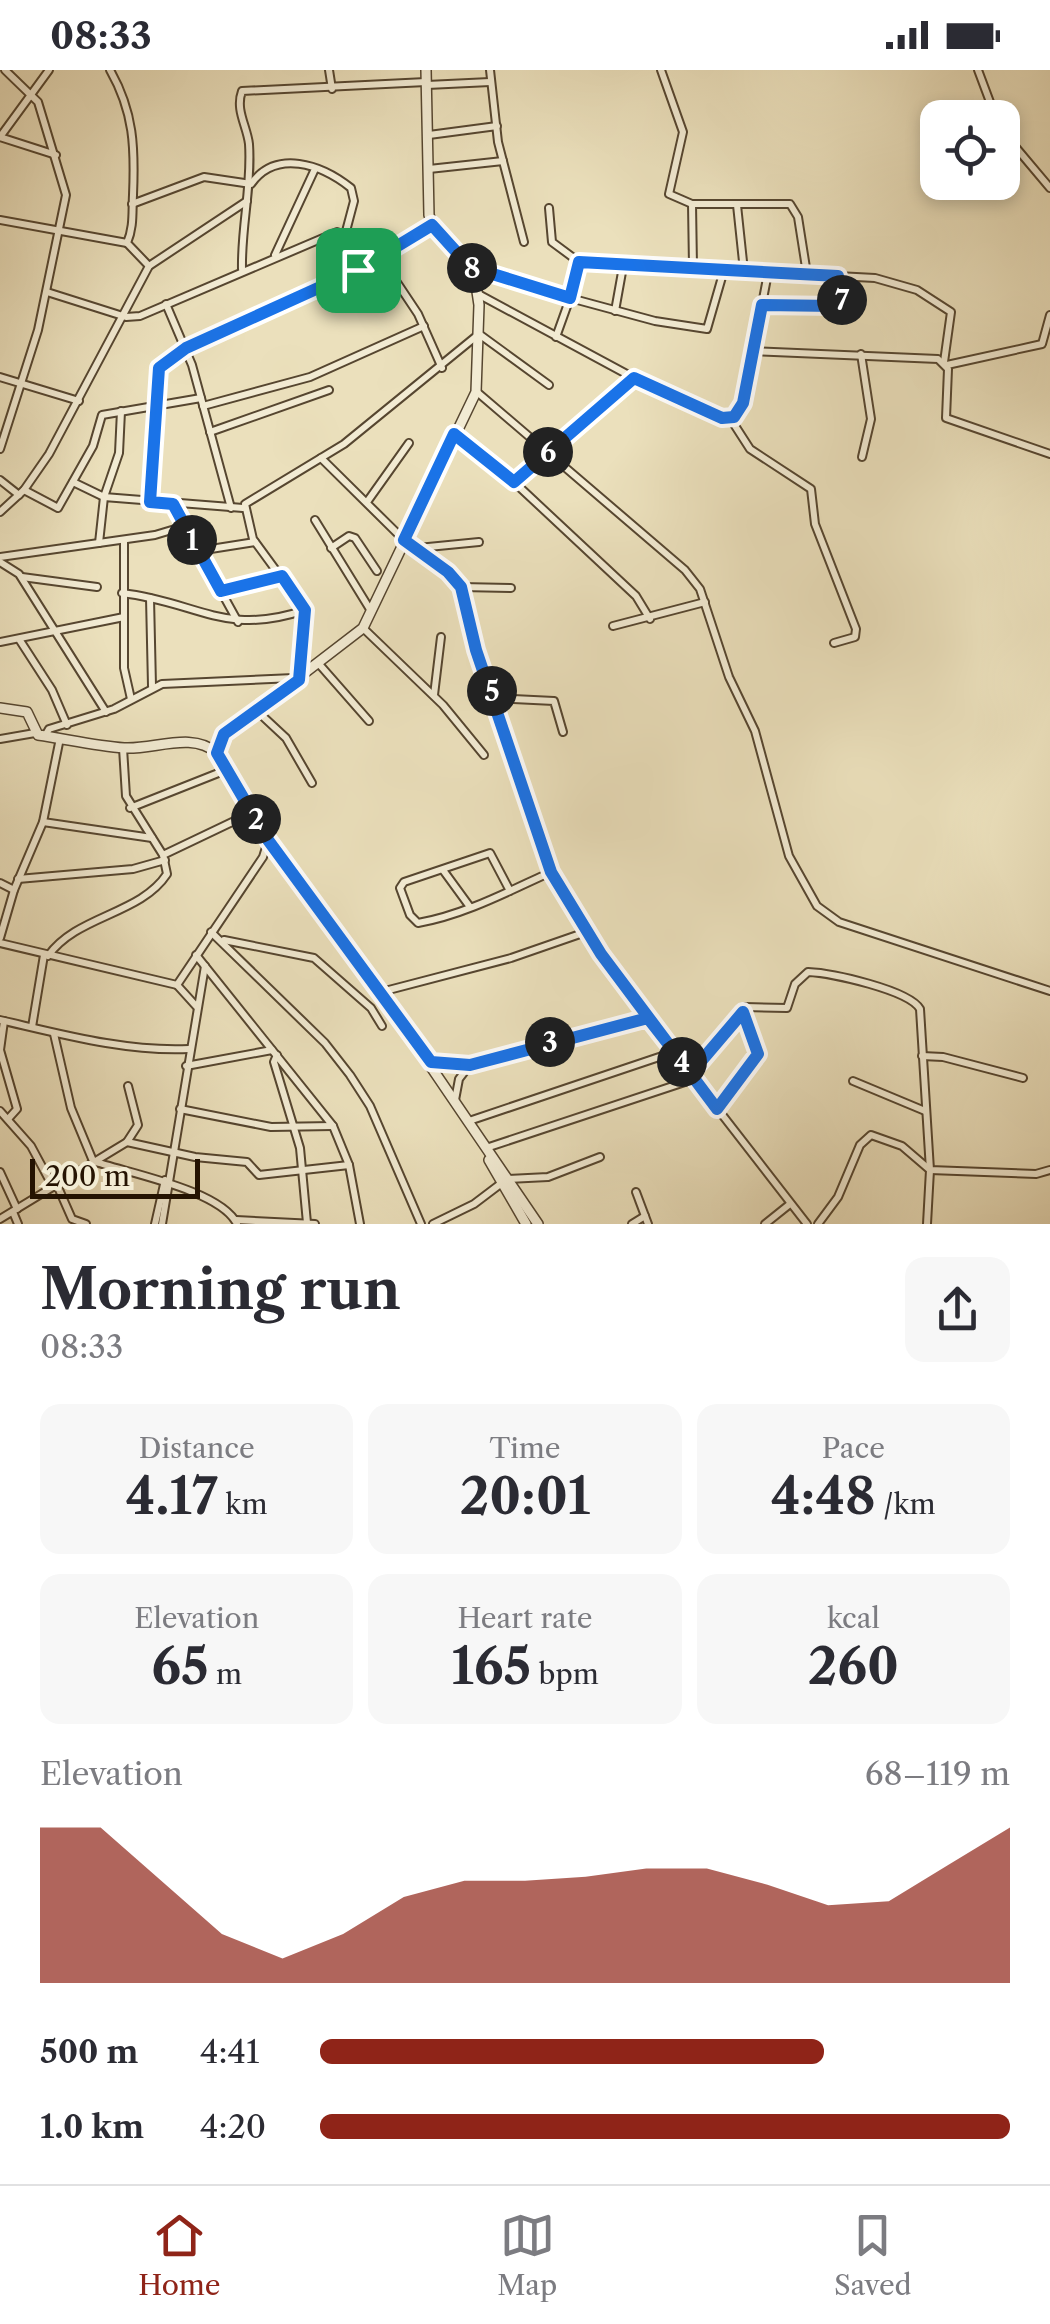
<!DOCTYPE html>
<html lang="en">
<head>
<meta charset="utf-8">
<style>
  body { margin:0; font-family:"Libre Caslon Text",serif; background:#f7f7f7; color:#2b2b33; height:100vh; display:flex; flex-direction:column; font-size:38px; white-space:nowrap }
  * { box-sizing:border-box; margin:0 }
  p { font-size:32px; color:#7c7c81 }
  .icon { flex:none; width:55px; height:55px; fill:none; stroke:currentColor; stroke-width:2; stroke-linecap:round; stroke-linejoin:round }
  .map { position:relative; height:1154px; overflow:hidden }
  .details { display:flex; flex-direction:column; background:#fff; flex:1 }
  .details>* { flex:none }
  .controls { position:absolute; left:920px; top:30px; display:grid; gap:20px }
  .controls a { display:grid; place-items:center; width:100px; height:100px; border-radius:20px; background:#fff; box-shadow:0 5px 15px #0003; font-size:50px }
  .scale { position:absolute; left:30px; bottom:25px; width:170px; box-sizing:border-box; padding-left:10px; border:5px solid #251302; border-top:0; font-size:28px; line-height:35px; white-space:nowrap; color:#251302; -webkit-text-stroke:8px #f2ebd3; paint-order:stroke }
  .pin { position:absolute; display:grid; place-items:center; width:85px; height:85px; color:#fff; margin:-42px; border-radius:20px; box-shadow:0 5px 15px #0006 }
  .km { position:absolute; width:50px; height:50px; margin:-25px; border-radius:50%; background:#222; color:#fff; font-size:28px; line-height:50px; text-align:center }
  .round { display:grid; place-items:center; flex:none; width:105px; height:105px; border-radius:20px; background:#f7f7f7 }
  .head { display:flex; align-items:center; justify-content:space-between; height:170px; padding:0 40px }
  h1 { font-size:55px; font-weight:700; line-height:75px }
  .metrics { display:grid; grid-template-columns:repeat(3,1fr); gap:15px; height:170px; padding:10px 40px }
  .metrics div { display:grid; align-content:center; border-radius:20px; background:#f7f7f7; text-align:center }
  .metrics b { font-size:50px; font-weight:700 }
  .metrics small { font-size:28px; font-weight:400 }
  .metrics p { font-size:28px }
  .chart { height:280px; padding:20px 40px }
  .chart p { display:flex; justify-content:space-between }
  .chart svg { width:100%; height:180px; margin-top:10px; fill:#8f2418; opacity:.7 }
  ul { padding:0 40px; list-style:none; font-size:32px }
  li { display:grid; grid-template-columns:160px 120px 1fr; align-items:center; height:75px }
  li i { height:25px; border-radius:12px; background:#8f2418 }
  .status { display:flex; justify-content:space-between; align-items:center; height:70px; padding:0 50px; background:#fff; direction:ltr }
  .status svg { height:28px; fill:currentColor }
  .tabs { display:flex; justify-content:space-around; align-items:center; height:140px; border-top:2px solid #e1e1e2; background:#fff; font-size:28px; color:#7c7c81 }
  .tabs a { display:grid; justify-items:center; gap:5px }
  .tabs .selected { color:#8f2418 }
  .map>svg:first-child { display:block }
</style>
</head>
<body>
<div class="status"><b>08:33</b><svg viewBox="0 0 49 12"><path d="M0 12V9h3v3zM5 12V6h3v6zM10 12V3h3v9zM15 12V0h3v12zM26 1h20v11H26zM47 4h2v5h-2z"/></svg></div>
<div class="map">
<svg width="1050" height="1154" viewBox="0 0 1050 1154">
  <rect width="100%" height="100%" fill="#ebe0bc"/>
  <filter id="stains"><feTurbulence type="fractalNoise" baseFrequency=".002" numOctaves="4"/><feColorMatrix values="0 0 0 0 .2 0 0 0 0 .09 0 0 0 0 .02 0 0 0 .5 -.17"/></filter>
  <radialGradient id="worn" r=".72"><stop offset=".6" stop-color="#630" stop-opacity="0"/><stop offset="1" stop-color="#630" stop-opacity=".3"/></radialGradient>
  <g fill="none" stroke-linecap="round" stroke-linejoin="round">
    <defs>
      <g id="minor">
        <path d="M 110,0 C 134,42 135,78 133,125 C 132,142 134,157 127,173 L 149,196"/>
        <path d="M 329,0 L 332,19"/>
        <path d="M 490,0 L 498,72 L 524,172"/>
        <path d="M 661,0 L 683,62 L 669,124 L 692,134 L 790,134 L 798,147 L 807,204"/>
        <path d="M 978,0 L 996,48"/>
        <path d="M 427,15 L 490,12"/>
        <path d="M 1002,61 L 1050,118"/>
        <path d="M 429,65 L 497,56"/>
        <path d="M 0,67 L 49,0"/>
        <path d="M 0,67 L 56,85"/>
        <path d="M 429,99 L 503,91"/>
        <path d="M 132,134 L 204,107 L 251,114 C 276,79 321,94 351,118 L 354,131 L 345,165"/>
        <path d="M 692,134 L 693,196"/>
        <path d="M 737,135 L 744,201"/>
        <path d="M 549,138 L 552,172 L 579,192 L 875,208 L 917,220 L 951,242 L 944,292"/>
        <path d="M 0,150 L 127,173"/>
        <path d="M 275,185 L 314,101"/>
        <path d="M 380,187 L 418,244 L 442,298"/>
        <path d="M 471,197 L 570,228 L 579,192"/>
        <path d="M 242,199 C 241,157 252,117 249,74 C 247,56 235,40 242,21 L 426,12"/>
        <path d="M 47,222 L 126,247 L 140,246 L 337,162 L 346,166 L 359,200"/>
        <path d="M 478,224 L 634,308 L 729,349 L 743,333 L 768,203"/>
        <path d="M 166,234 L 192,295 L 231,438"/>
        <path d="M 762,235 L 835,236 L 842,231 L 837,206"/>
        <path d="M 615,241 L 624,191"/>
        <path d="M 556,267 L 570,228 L 655,251 L 707,259 L 724,200"/>
        <path d="M 753,281 L 938,289 L 948,299 L 946,348 L 1050,384"/>
        <path d="M 861,284 L 871,349 L 862,387"/>
        <path d="M 947,295 L 1042,274 L 1050,245"/>
        <path d="M 0,307 L 79,331"/>
        <path d="M 477,322 L 685,500 L 700,519 L 729,607 L 755,661 L 789,786 L 817,836 L 839,852 L 1050,921"/>
        <path d="M 203,336 L 310,307 L 424,256"/>
        <path d="M 730,348 L 750,379 L 811,419 L 815,454 L 856,559 L 855,567 L 834,573"/>
        <path d="M 210,362 L 329,320"/>
        <path d="M 455,365 L 514,412 L 636,526 L 650,549"/>
        <path d="M 0,379 L 38,260 L 66,125 L 38,32 L 5,0"/>
        <path d="M 321,388 L 404,470 L 458,511 L 551,802 L 586,862 L 647,948 L 807,1154"/>
        <path d="M 0,410 L 19,425"/>
        <path d="M 73,412 L 104,427 L 119,383 L 121,341"/>
        <path d="M 514,412 L 634,308"/>
        <path d="M 24,420 L 58,438 L 93,376 L 102,345 L 201,328"/>
        <path d="M 150,432 L 156,312 L 163,292 L 207,268 L 341,211 L 432,155"/>
        <path d="M 367,432 L 409,373"/>
        <path d="M 174,436 L 238,552"/>
        <path d="M 0,442 L 24,420 L 49,384 L 149,196 L 247,131"/>
        <path d="M 315,450 L 371,541"/>
        <path d="M 124,470 L 124,598 L 131,629"/>
        <path d="M 99,473 L 104,427 L 243,438"/>
        <path d="M 331,478 L 349,466 L 355,468 L 377,501"/>
        <path d="M 418,478 L 479,472"/>
        <path d="M 198,481 L 255,472"/>
        <path d="M 0,487 L 155,465 L 185,456"/>
        <path d="M 0,492 L 19,504 L 106,642"/>
        <path d="M 22,507 L 97,517"/>
        <path d="M 461,517 L 511,518"/>
        <path d="M 221,521 L 282,507"/>
        <path d="M 122,523 C 198,532 225,567 305,540"/>
        <path d="M 150,528 L 152,616"/>
        <path d="M 613,556 L 705,532"/>
        <path d="M 363,558 L 443,635 L 484,685"/>
        <path d="M 19,569 L 52,620 L 67,655"/>
        <path d="M 0,572 L 124,547"/>
        <path d="M 319,594 L 369,651"/>
        <path d="M 299,609 L 305,540 L 253,469 L 245,434 L 344,374 L 479,264 L 549,315"/>
        <path d="M 434,625 L 441,567"/>
        <path d="M 495,628 L 554,631 L 563,662"/>
        <path d="M 257,641 L 286,668 L 312,713"/>
        <path d="M 45,666 L 49,659 L 114,639 L 162,614 L 294,608"/>
        <path d="M 0,669 L 35,663"/>
        <path d="M 130,738 L 226,700"/>
        <path d="M 43,752 L 152,768"/>
        <path d="M 163,785 L 251,743"/>
        <path d="M 443,800 L 470,837"/>
        <path d="M 18,809 L 133,799 L 165,790"/>
        <path d="M 0,813 L 14,820"/>
        <path d="M 510,821 L 490,783 L 404,812 L 400,818 L 410,845 L 418,853 C 464,845 509,821 551,802"/>
        <path d="M 211,862 L 325,973 L 350,1005 L 370,1036 L 421,1154"/>
        <path d="M 0,868 L 14,820 L 43,752 L 60,668"/>
        <path d="M 224,870 L 314,888 L 371,938 L 382,956"/>
        <path d="M 0,873 L 177,915 L 263,787 L 268,771"/>
        <path d="M 196,885 L 333,1056 L 349,1095 L 360,1154"/>
        <path d="M 48,886 C 77,845 140,845 167,804 L 163,785 L 126,726 L 123,678"/>
        <path d="M 177,915 L 196,936"/>
        <path d="M 381,922 L 511,888 L 586,862"/>
        <path d="M 0,950 C 61,964 126,982 189,979"/>
        <path d="M 4,951 L 0,980 L 17,1039 L 8,1049"/>
        <path d="M 32,957 L 44,885"/>
        <path d="M 54,964 L 71,1038 L 93,1091 C 127,1103 221,1120 237,1154"/>
        <path d="M 277,985 L 274,992 L 300,1078 L 307,1153"/>
        <path d="M 922,986 L 943,987 L 1023,1008"/>
        <path d="M 431,992 L 470,995 L 646,949"/>
        <path d="M 186,996 L 272,980"/>
        <path d="M 691,1003 L 745,937 L 787,938 L 795,914 L 808,902 C 832,903 909,920 920,939 L 930,1100 L 1036,1104 L 1050,1100"/>
        <path d="M 853,1011 L 925,1041"/>
        <path d="M 455,1030 L 459,1009 L 469,996"/>
        <path d="M 180,1039 L 271,1057 L 333,1056"/>
        <path d="M 717,1039 L 759,985 L 744,944"/>
        <path d="M 0,1041 L 31,1076 L 53,1117"/>
        <path d="M 469,1051 L 674,982"/>
        <path d="M 127,1072 L 195,1087 L 247,1092 L 259,1105 L 349,1095"/>
        <path d="M 486,1078 L 694,1009"/>
        <path d="M 0,1102 L 17,1139"/>
        <path d="M 57,1115 L 72,1149 L 86,1154"/>
        <path d="M 636,1122 L 648,1154"/>
        <path d="M 13,1142 L 18,1154"/>
        <path d="M 0,1149 L 127,1072 L 138,1055 L 128,1016"/>
        <path d="M 236,1150 L 315,1154"/>
        <path d="M 155,1154 L 165,1110"/>
        <path d="M 162,1154 L 205,896"/>
        <path d="M 433,1154 L 474,1134 L 507,1109 L 548,1107 L 600,1087"/>
        <path d="M 632,1154 L 645,1146"/>
        <path d="M 765,1154 L 790,1134"/>
        <path d="M 818,1154 L 838,1127 L 860,1075 L 871,1065 L 902,1076 L 930,1100 L 927,1154"/>
      </g>
      <g id="tertiary">
        <path d="M 426,0 L 429,145 L 434,159 L 461,184 L 475,208 L 479,235 L 476,322 L 363,558 L 225,664 L 217,683 L 268,769 L 348,875 L 538,1154"/>
        <path d="M 0,638 L 27,642 L 38,665 C 66,669 96,676 124,678 C 154,680 192,661 217,683"/>
        <path d="M 489,1090 L 526,1154"/>
      </g>
    </defs>
    <use href="#minor" stroke="#564630" stroke-width="10"/>
    <use href="#tertiary" stroke="#564630" stroke-width="12"/>
    <use href="#minor" stroke="#f2ebd3" stroke-width="6"/>
    <use href="#tertiary" stroke="#f2ebd3" stroke-width="9"/>
  </g>
  <g fill="none" stroke-linecap="round" stroke-linejoin="round">
    <defs>
      <path id="route" d="M 358,200 L 186,278 L 159,298 L 150,432 L 173,434 L 221,521 L 282,506 L 305,540 L 299,610 L 224,664 L 217,683 L 268,770 L 431,992 L 470,995 L 648,948 L 691,1003 L 743,942 L 758,984 L 717,1039 L 601,884 L 551,802 L 476,580 L 461,517 L 448,502 L 404,470 L 454,364 L 514,412 L 634,308 L 722,348 L 734,347 L 743,333 L 762,235 L 835,236 L 842,230 L 838,206 L 579,192 L 570,228 L 470,197 L 432,155 L 358,200"/>
    </defs>
    <use href="#route" stroke="#fff" stroke-width="20"/>
    <use href="#route" stroke="#1a73e8" stroke-width="12"/>
  </g>
  <rect width="100%" height="100%" filter="url(#stains)"/>
  <rect width="100%" height="100%" fill="url(#worn)"/>
</svg>
<div class="controls">
<a><svg class="icon" aria-label="locate" viewBox="0 0 24 24"><circle cx="12" cy="12" r="6"/><path d="M12 2v4M12 18v4M2 12h4M18 12h4"/></svg></a>
</div>
<div class="scale">200 m</div>
<div class="pin" style="left:358px;top:200px;background:#1e9e55"><svg class="icon" aria-label="arrive" viewBox="0 0 24 24"><path d="M6 21V4h12l-3 4 3 4H6"/></svg></div>
<b class="km" style="left:192px;top:470px">1</b>
<b class="km" style="left:256px;top:749px">2</b>
<b class="km" style="left:550px;top:972px">3</b>
<b class="km" style="left:682px;top:992px">4</b>
<b class="km" style="left:492px;top:621px">5</b>
<b class="km" style="left:548px;top:382px">6</b>
<b class="km" style="left:842px;top:230px">7</b>
<b class="km" style="left:472px;top:198px">8</b>
</div>
<section class="details">
<div class="head"><div><h1>Morning run</h1><p>08:33</p></div><a class="round"><svg class="icon" aria-label="share" viewBox="0 0 24 24"><path d="M12 15V3M7 8l5-5 5 5M5 13v7h14v-7"/></svg></a></div>
<div class="metrics">
<div><p>Distance</p><b>4.17<small> km</small></b></div>
<div><p>Time</p><b>20:01</b></div>
<div><p>Pace</p><b>4:48<small> /km</small></b></div>
</div>
<div class="metrics">
<div><p>Elevation</p><b>65<small> m</small></b></div>
<div><p>Heart rate</p><b>165<small> bpm</small></b></div>
<div><p>kcal</p><b>260</b></div>
</div>
<div class="chart"><p><span>Elevation</span>68–119 m</p>
<svg viewBox="0 0 160 44" preserveAspectRatio="none"><path d="M0 44V6L10 6L20 19L30 32L40 38L50 32L60 23L70 19L80 19L90 18L100 16L110 16L120 20L130 25L140 24L150 15L160 6V44z"/></svg>
</div>
<ul>
<li><b>500 m</b>4:41<i style="width:73%"></i></li>
<li><b>1.0 km</b>4:20<i style="width:100%"></i></li>
</ul>
</section>
<nav class="tabs">
<a class="selected"><svg class="icon" aria-label="home" viewBox="0 0 24 24"><path d="M3 11l9-7 9 7M6 9v11h12V9"/></svg>Home</a>
<a><svg class="icon" aria-label="map" viewBox="0 0 24 24"><path d="M3 6l6-2 6 2 6-2v14l-6 2-6-2-6 2zM9 4v14M15 6v14"/></svg>Map</a>
<a><svg class="icon" aria-label="saved" viewBox="0 0 24 24"><path d="M7 4h10v16l-5-4-5 4z"/></svg>Saved</a>
</nav>
</body>
</html>
